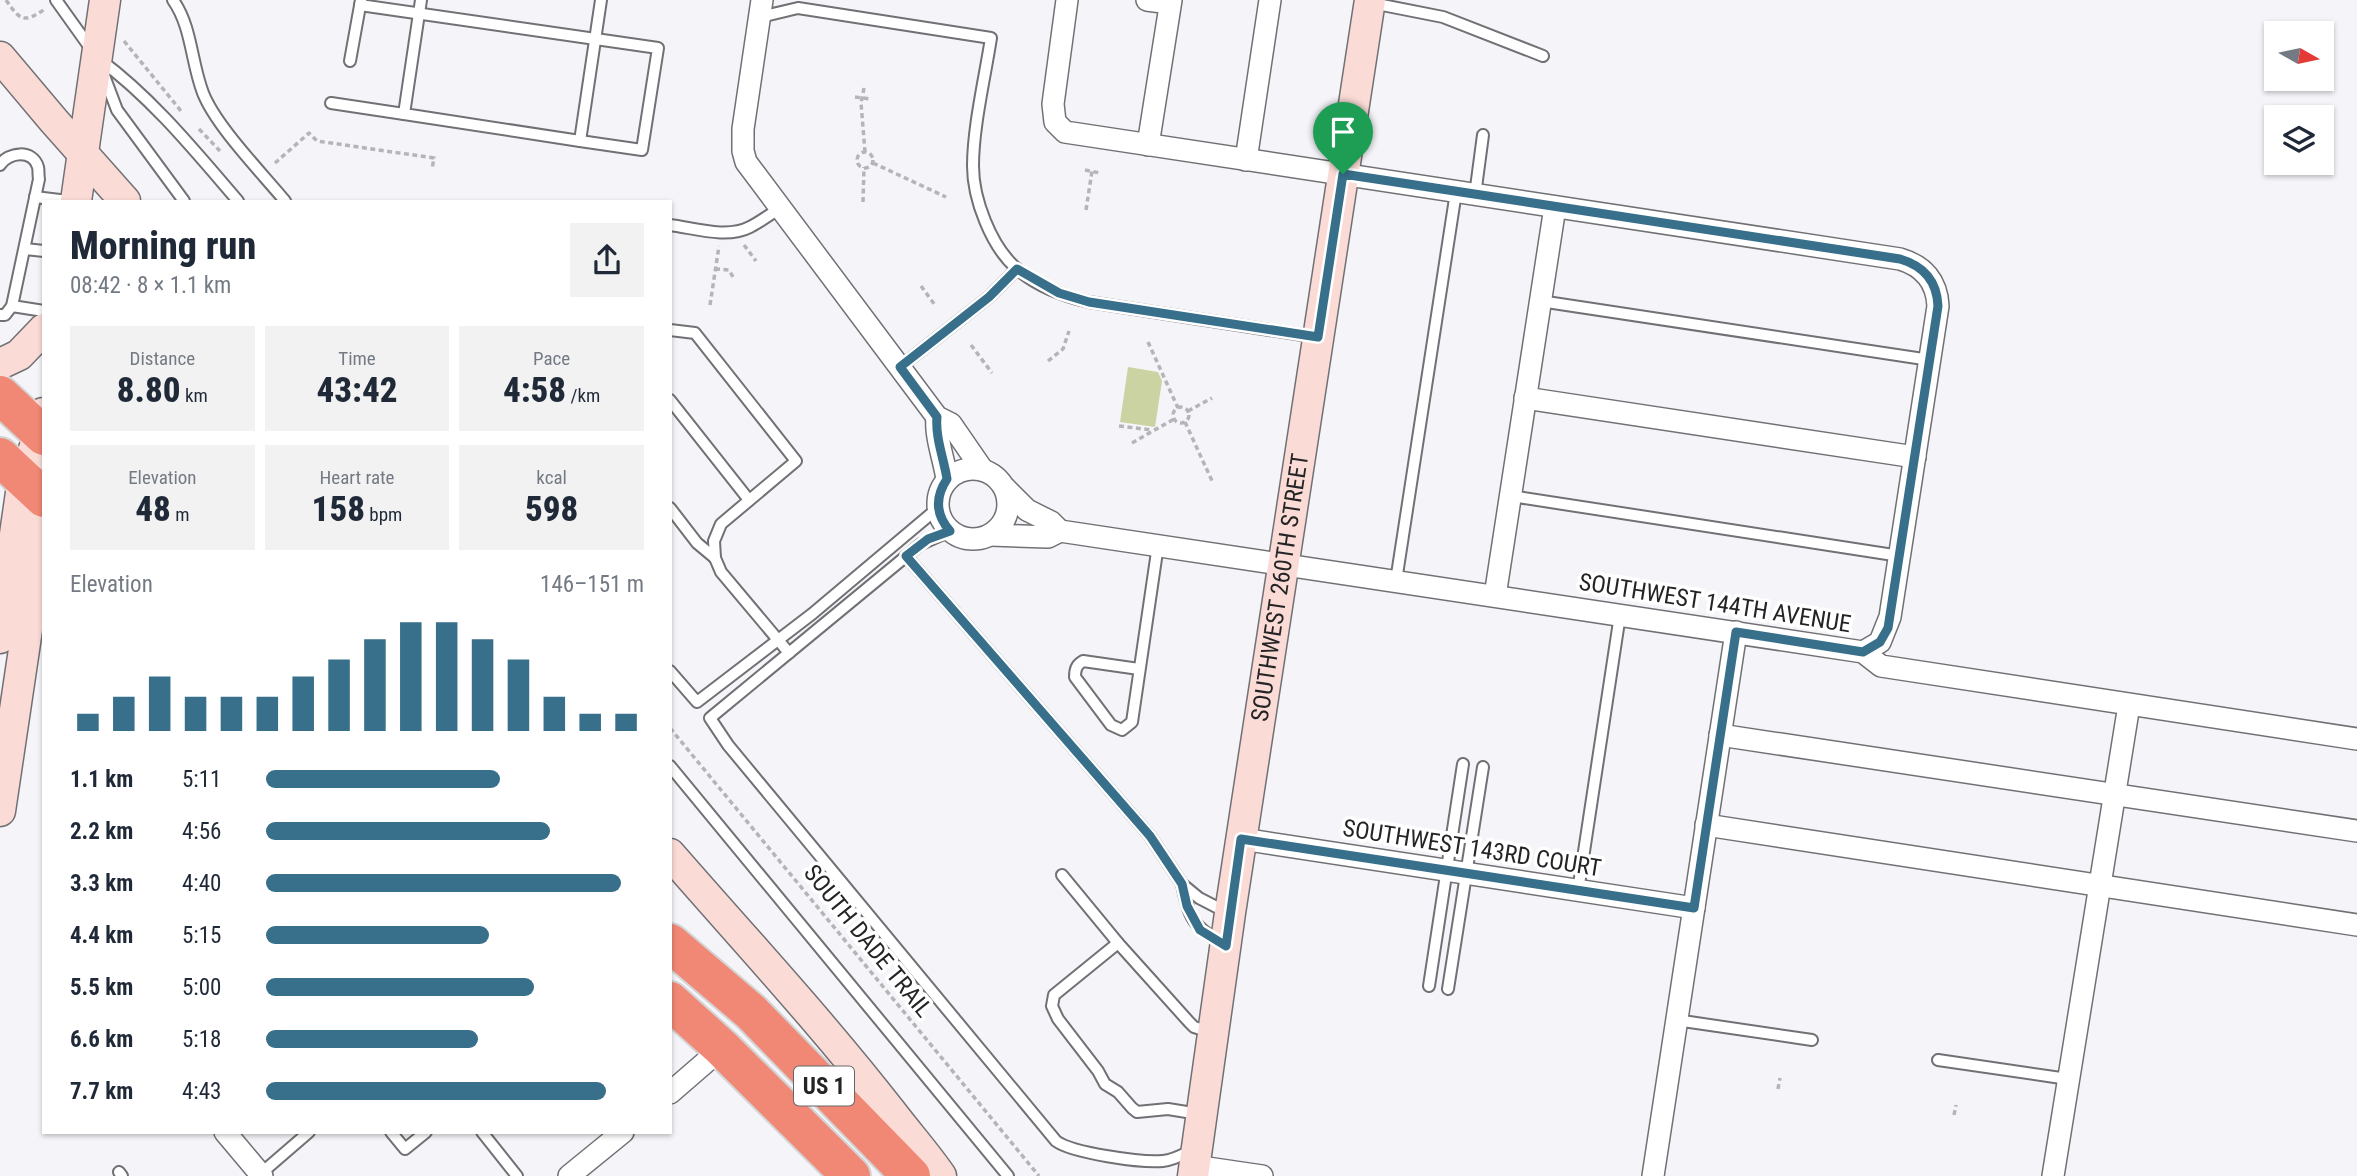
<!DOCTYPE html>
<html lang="en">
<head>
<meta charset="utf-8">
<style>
  body { margin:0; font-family:"Roboto Condensed",sans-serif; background:#f2f2f3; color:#1f2937; height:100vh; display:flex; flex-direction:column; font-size:26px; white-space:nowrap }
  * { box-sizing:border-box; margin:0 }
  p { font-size:23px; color:#747a83 }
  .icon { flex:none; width:38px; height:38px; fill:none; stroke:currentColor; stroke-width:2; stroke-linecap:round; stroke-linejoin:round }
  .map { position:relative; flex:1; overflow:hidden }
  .sheet { position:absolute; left:42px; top:200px; width:630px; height:934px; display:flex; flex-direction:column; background:#fff; border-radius:0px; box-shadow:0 2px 5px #0004 }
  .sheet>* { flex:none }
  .needle { width:46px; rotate:99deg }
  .buttons { position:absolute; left:2264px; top:21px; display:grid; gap:14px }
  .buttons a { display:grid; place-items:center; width:70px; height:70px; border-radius:0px; background:#fff; box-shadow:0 2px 5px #0004; font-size:35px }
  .pin { position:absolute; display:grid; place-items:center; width:60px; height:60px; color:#fff; margin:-72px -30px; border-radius:50% 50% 50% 0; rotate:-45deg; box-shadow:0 0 7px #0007 }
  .pin .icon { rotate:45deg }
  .round { display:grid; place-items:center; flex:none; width:74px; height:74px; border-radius:0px; background:#f2f2f3 }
  .overview { display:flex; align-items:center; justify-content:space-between; height:119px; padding:0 28px }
  h1 { font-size:38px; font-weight:800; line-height:52px }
  .metrics { display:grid; grid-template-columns:repeat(3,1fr); gap:10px; height:119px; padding:7px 28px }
  .metrics div { display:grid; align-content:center; border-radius:0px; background:#f2f2f3; text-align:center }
  .metrics b { font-size:35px; font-weight:800 }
  .metrics small { font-size:19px; font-weight:400 }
  .metrics p { font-size:19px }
  .chart { height:196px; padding:14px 28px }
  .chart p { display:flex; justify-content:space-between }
  .chart svg { width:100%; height:126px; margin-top:7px; stroke:#386f8a; stroke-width:6 }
  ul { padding:0 28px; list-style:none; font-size:23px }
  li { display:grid; grid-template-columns:112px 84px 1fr; align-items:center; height:52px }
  li i { height:18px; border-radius:9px; background:#386f8a }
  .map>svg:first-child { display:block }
</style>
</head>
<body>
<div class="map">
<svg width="2357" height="1176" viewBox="0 0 2357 1176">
  <rect width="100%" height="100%" fill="#f5f5f9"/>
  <path fill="#cbd3a2" d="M 1128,367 L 1158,372 L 1162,381 L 1155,427 L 1120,422 Z"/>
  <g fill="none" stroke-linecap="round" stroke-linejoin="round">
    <defs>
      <g id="lane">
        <path d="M 56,0 L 91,49"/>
        <path d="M 173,0 C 192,27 191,62 203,93 C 216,126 261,172 285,201"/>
        <path d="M 421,0 L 404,114 L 580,141 L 601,0"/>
        <path d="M 1372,3 L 1443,17 L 1543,56"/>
        <path d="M 360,5 L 658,48 L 642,150 L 580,141"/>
        <path d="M 760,17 L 798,8 L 991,38 C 985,77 973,127 973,166 C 973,199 991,246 1016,268 C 1036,286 1063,296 1089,302 L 1315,337"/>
        <path d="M 99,59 C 152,98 195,151 238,201"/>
        <path d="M 350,61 L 361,0"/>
        <path d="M 103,73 L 117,110 L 184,201"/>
        <path d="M 331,103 L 404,114"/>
        <path d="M 0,165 C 8,152 33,149 38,167 C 39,171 38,175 39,179 L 12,306 L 5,315 L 0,315"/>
        <path d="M 1475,195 L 1483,135"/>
        <path d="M 35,197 L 68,201"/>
        <path d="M 670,225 C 694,228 727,239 750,227 C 760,222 769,215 779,209"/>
        <path d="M 25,249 L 44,251"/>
        <path d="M 1540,301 L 1930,360"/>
        <path d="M 12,306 L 44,311"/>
        <path d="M 670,330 L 695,333 L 796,461 L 721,524 L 714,541 L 715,558 L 721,572 L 789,653"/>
        <path d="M 900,367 L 989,297 L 1017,269"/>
        <path d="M 670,400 L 749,500"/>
        <path d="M 1511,496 L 1900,556"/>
        <path d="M 670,508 L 697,543 L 715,558"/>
        <path d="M 950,531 L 921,544 L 710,718 L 728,745 L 1056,1141 C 1072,1153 1142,1163 1163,1161 C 1174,1160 1184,1154 1194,1149"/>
        <path d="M 906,556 L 1150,836 L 1182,884 L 1199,898 L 1228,913"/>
        <path d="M 1396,581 L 1456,192"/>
        <path d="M 1139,669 L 1083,661 C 1076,665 1075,670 1075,677 L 1111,725 L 1122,730 L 1132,722 L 1158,545"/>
        <path d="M 670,671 L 697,702 L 812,614 L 938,508"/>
        <path d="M 670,766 L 1008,1176"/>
        <path d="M 1062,875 L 1118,943"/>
        <path d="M 1182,884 C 1189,919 1193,926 1224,945"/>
        <path d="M 1578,891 L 1620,615"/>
        <path d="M 1429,986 L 1463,764"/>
        <path d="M 1448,989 L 1483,767"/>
        <path d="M 1676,1020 L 1812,1040"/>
        <path d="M 1938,1060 L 2068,1079"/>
        <path d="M 1199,1114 L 1168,1109 L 1137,1112 L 1132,1108 L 1118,1092 L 1105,1084 L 1098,1071 L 1058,1019 L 1052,1006 L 1054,995 L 1118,943 L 1189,1022 L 1194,1027 L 1210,1032"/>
        <path d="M 391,1132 L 405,1149 L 426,1132"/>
        <path d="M 482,1132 L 517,1176"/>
        <path d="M 119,1172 L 122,1176"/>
        <path d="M 258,1176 L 309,1132"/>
      </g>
      <g id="street">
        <path d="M 762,0 L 743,129 L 743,151 L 746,162 L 937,417 L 951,424 L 982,469"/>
        <path d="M 1067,0 L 1053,104 L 1055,122 L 1065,132 L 1900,259 C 1924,266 1937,282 1938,306 L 1890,617 L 1880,642 L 1863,652"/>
        <path d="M 1147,0 L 1170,3"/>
        <path d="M 1148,145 L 1171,0"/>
        <path d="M 1246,160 L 1270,0"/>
        <path d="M 1525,398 L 1915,457"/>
        <path d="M 937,417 C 935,437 944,459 947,479"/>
        <circle cx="973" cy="504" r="35"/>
        <path d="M 1005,488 L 1027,510 L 1051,522 L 1060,531"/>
        <path d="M 991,535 L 1048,537 L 1060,531 L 1863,652 L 1881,666 L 2357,739"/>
        <path d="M 1495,596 L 1555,207"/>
        <path d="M 1720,735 L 2357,831"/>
        <path d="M 1706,825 L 2357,925"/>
        <path d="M 1242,839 L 1694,908"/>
        <path d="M 670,1093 L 722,1048"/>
        <path d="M 225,1132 L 262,1176"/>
        <path d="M 1194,1166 L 1262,1176"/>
        <path d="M 569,1176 L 623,1132"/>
        <path d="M 1653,1176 L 1736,632"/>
        <path d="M 2053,1176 L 2129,705"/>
      </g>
      <g id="secondary">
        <path d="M 0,57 L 54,121 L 125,201"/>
        <path d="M 76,201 L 105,0"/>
        <path d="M 0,364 L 19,355 L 44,329"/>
        <path d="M 0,638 L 23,479 L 40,433 L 43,413"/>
        <path d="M 0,811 L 44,515"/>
        <path d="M 670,854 C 745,940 822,1023 892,1113 C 908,1134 926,1154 941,1176"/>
        <path id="s1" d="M 1193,1176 L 1230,913 L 1370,0"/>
      </g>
      <g id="highway">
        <path d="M 0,395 L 44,436"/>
        <path d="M 0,457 L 44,498"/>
        <path d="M 670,943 L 751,1012 L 911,1176"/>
        <path d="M 670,1001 L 722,1048 L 851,1176"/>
      </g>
    </defs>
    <use href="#lane" stroke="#717175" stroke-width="14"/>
    <use href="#street" stroke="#717175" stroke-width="24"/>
    <use href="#secondary" stroke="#717175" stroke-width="33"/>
    <use href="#highway" stroke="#d3d3d4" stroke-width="42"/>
    <g stroke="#b5b5b8" stroke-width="3.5" stroke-dasharray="5 3.5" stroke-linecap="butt">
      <path d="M 6,0 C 20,20 23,24 45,9"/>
      <path d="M 124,41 L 181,111"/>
      <path d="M 864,88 L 861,103 L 865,152"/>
      <path d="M 855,97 L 871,99"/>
      <path d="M 199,129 L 220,151"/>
      <circle cx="865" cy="160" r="8"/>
      <path d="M 275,163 L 309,133 L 317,141 L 434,158 L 432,169"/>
      <path d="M 873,163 L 946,197"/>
      <path d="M 1085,170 L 1100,173"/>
      <path d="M 863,202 L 864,167"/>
      <path d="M 1086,210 L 1092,171"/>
      <path d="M 744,245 L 756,261"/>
      <path d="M 715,269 L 729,270 L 733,277"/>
      <path d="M 921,286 L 935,305"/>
      <path d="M 710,305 L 719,246"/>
      <path d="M 1148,342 L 1178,408"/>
      <path d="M 971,345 L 992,373"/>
      <path d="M 1048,361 L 1063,349 L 1069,331"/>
      <circle cx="1181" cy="415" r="8"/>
      <path d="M 1188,411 L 1212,398"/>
      <path d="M 1185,422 L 1213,483"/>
      <path d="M 1119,426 L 1152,430"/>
      <path d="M 1132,443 L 1174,419"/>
      <path d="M 670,728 L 1039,1176"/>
      <path d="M 1778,1089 L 1780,1078"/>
      <path d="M 1954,1115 L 1956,1105"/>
    </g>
    <use href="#lane" stroke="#fff" stroke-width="10"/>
    <use href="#street" stroke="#fff" stroke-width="21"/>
    <use href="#secondary" stroke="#fbdbd6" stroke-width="30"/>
    <use href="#highway" stroke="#f18775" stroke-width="38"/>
  </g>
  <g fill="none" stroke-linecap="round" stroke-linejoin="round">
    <defs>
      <path id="route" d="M 1343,174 L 1900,259 C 1924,266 1937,282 1938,306 L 1888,628 L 1880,642 L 1863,652 L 1736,632 L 1694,908 L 1241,839 L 1226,946 L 1200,930 L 1187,906 L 1182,884 L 1150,836 L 906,556 L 928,539 L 950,531 C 935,514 935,497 947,479 C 944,459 935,437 937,417 L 900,367 L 989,297 L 1017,269 L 1059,293 L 1089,302 L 1318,337 Z"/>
    </defs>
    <use href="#route" stroke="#fff" stroke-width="14"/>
    <use href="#route" stroke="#386f8a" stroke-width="9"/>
  </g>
  <g text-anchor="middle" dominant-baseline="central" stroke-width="7" stroke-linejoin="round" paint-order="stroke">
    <rect fill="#fff" stroke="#666667" stroke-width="2" x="794" y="1066.5" width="60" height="39" rx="5"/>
    <g font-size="23" font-weight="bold" fill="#242426">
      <text x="824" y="1086">US 1</text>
    </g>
    <g font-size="24" fill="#242426" stroke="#fff">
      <text stroke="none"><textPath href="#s1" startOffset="595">SOUTHWEST 260TH STREET</textPath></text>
      <text transform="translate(1715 603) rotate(9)">SOUTHWEST 144TH AVENUE</text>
      <text transform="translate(1472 848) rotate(9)">SOUTHWEST 143RD COURT</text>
      <text transform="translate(868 941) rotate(51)">SOUTH DADE TRAIL</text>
    </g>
  </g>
</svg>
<div class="buttons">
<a><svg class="needle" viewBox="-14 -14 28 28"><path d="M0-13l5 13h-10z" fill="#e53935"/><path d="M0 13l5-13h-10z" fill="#747a83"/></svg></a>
<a><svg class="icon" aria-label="layers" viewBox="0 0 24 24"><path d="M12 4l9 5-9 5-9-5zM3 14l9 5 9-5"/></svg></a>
</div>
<div class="pin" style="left:1343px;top:174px;background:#1e9e55"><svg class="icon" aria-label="arrive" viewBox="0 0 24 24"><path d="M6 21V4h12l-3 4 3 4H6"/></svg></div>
<section class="sheet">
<div class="overview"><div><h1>Morning run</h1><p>08:42 · 8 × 1.1 km</p></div><a class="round"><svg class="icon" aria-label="share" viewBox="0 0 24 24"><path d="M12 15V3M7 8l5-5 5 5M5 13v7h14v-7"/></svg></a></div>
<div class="metrics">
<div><p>Distance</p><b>8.80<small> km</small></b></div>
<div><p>Time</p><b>43:42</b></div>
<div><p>Pace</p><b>4:58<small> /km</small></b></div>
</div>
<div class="metrics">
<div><p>Elevation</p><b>48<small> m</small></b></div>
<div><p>Heart rate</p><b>158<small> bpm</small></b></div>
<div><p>kcal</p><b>598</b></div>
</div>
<div class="chart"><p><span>Elevation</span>146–151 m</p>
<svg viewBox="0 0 160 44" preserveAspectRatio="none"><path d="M5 44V38M15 44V32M25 44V25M35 44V32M45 44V32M55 44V32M65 44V25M75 44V19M85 44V12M95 44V6M105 44V6M115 44V12M125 44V19M135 44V32M145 44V38M155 44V38"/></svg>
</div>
<ul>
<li><b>1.1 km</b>5:11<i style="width:62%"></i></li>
<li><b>2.2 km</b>4:56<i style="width:75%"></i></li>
<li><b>3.3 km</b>4:40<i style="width:94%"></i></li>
<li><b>4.4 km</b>5:15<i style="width:59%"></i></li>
<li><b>5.5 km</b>5:00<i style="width:71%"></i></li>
<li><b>6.6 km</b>5:18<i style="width:56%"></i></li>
<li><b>7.7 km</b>4:43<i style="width:90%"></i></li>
</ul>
</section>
</div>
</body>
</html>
